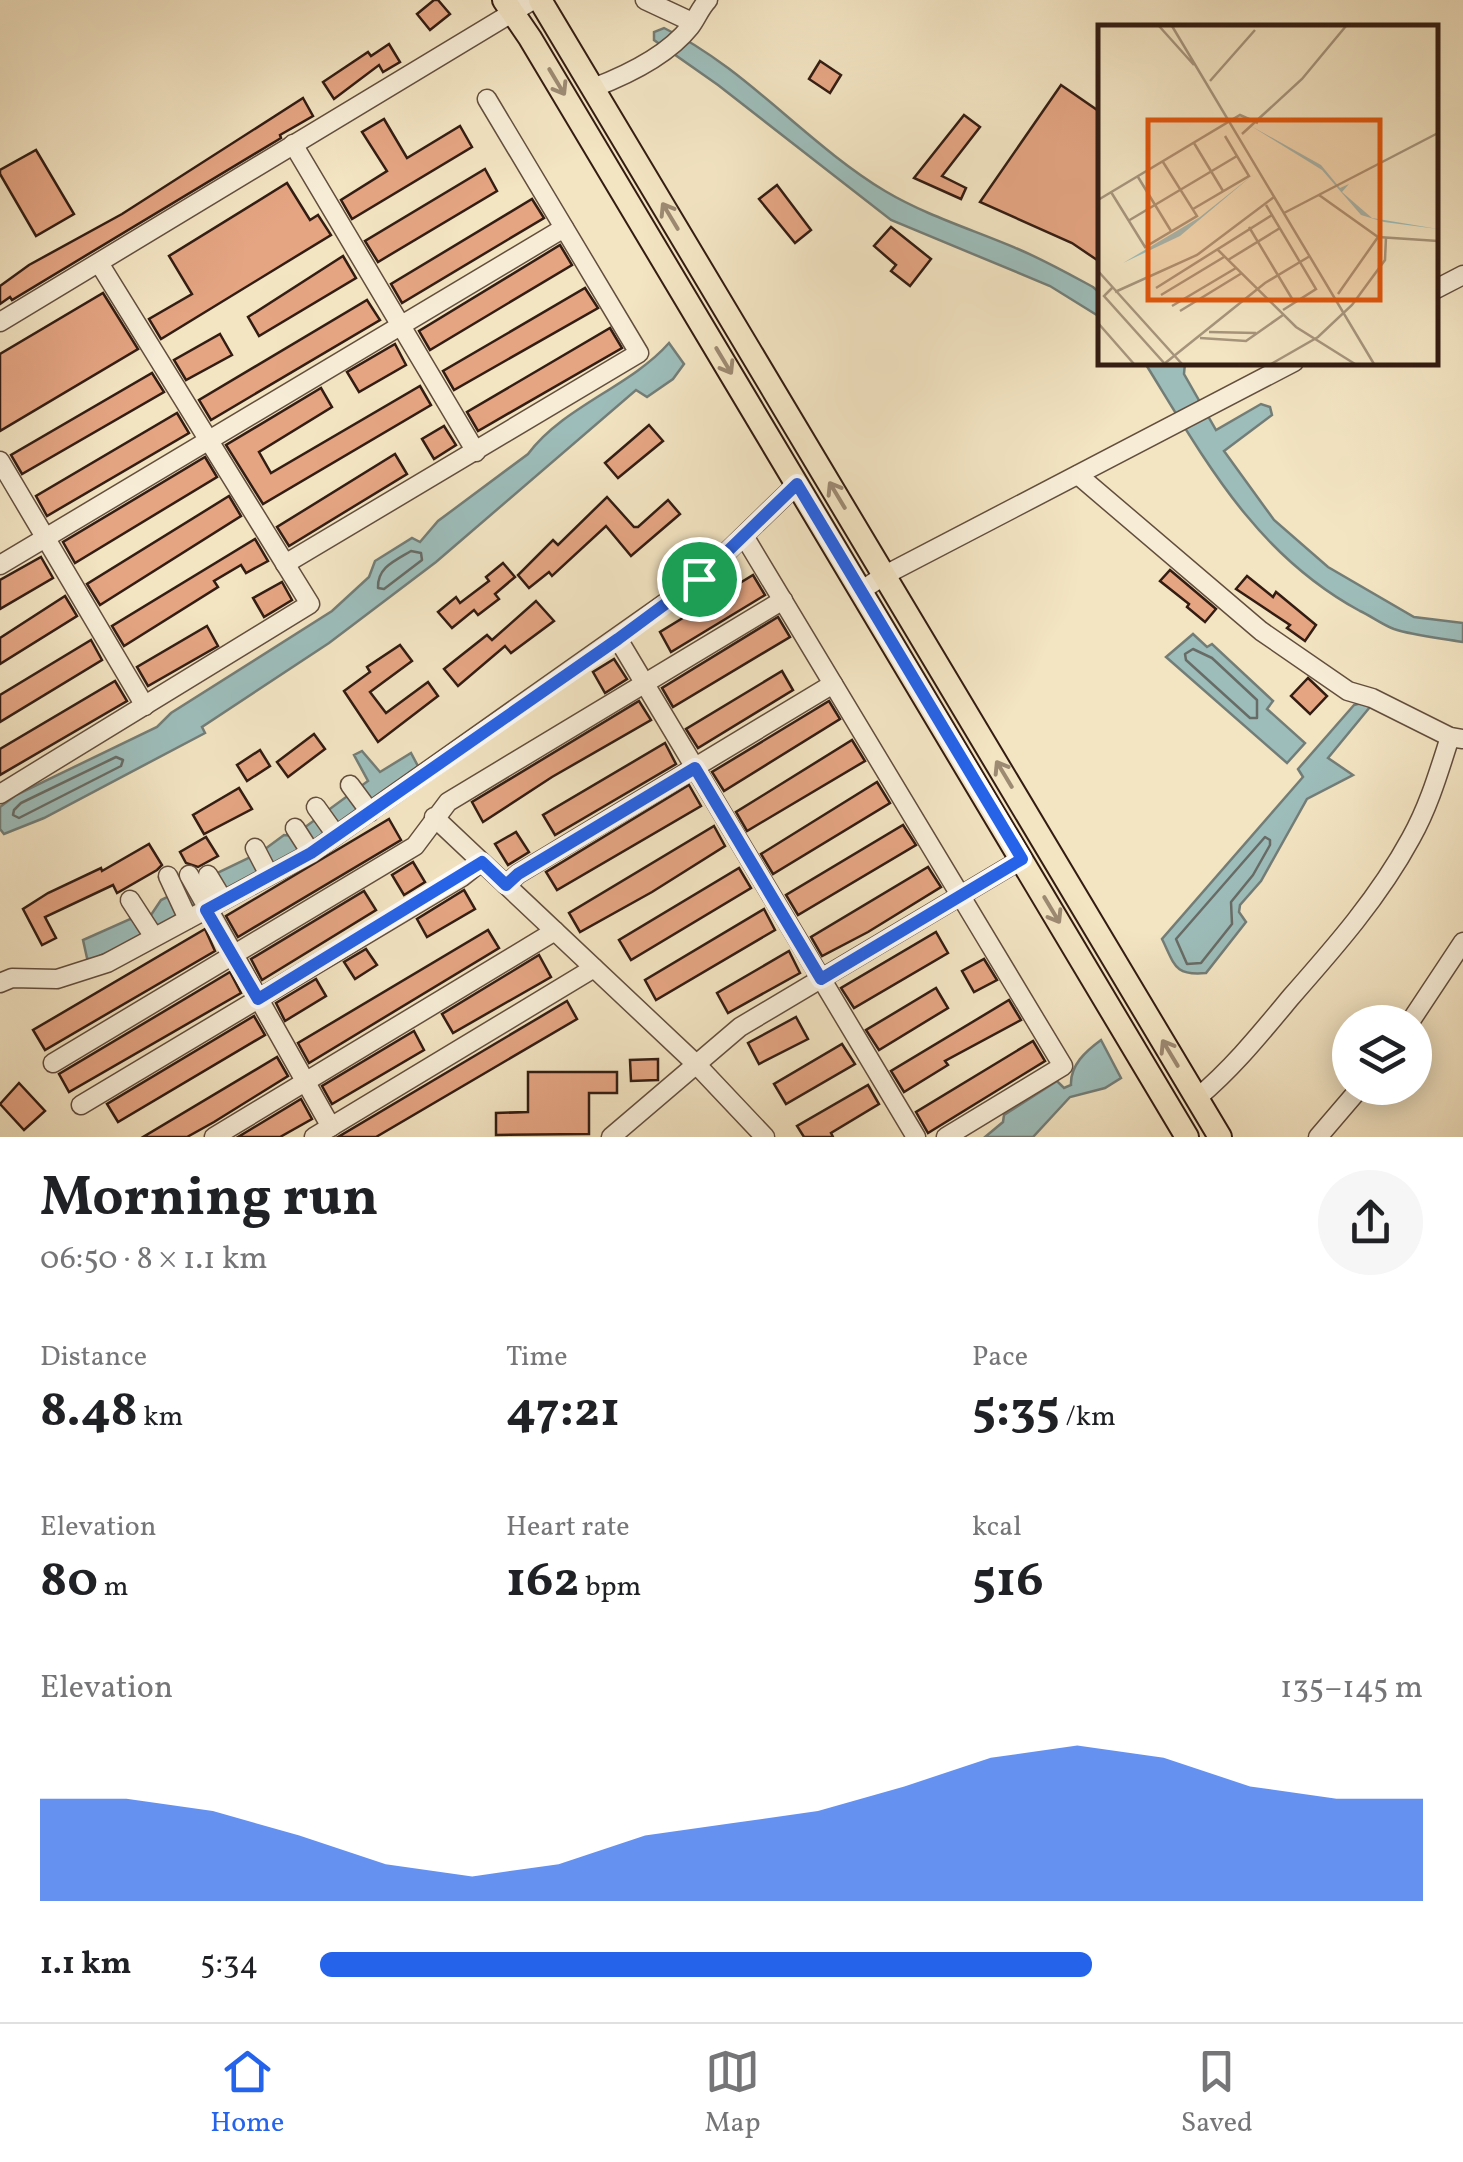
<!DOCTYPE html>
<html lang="en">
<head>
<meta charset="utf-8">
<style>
  body { margin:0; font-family:Vollkorn,serif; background:#f6f6f6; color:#202124; height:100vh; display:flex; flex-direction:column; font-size:38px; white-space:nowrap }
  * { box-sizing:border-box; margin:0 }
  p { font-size:32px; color:#757577 }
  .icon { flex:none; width:55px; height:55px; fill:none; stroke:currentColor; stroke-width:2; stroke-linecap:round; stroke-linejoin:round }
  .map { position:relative; height:1137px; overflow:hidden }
  .drawer { display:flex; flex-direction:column; background:#fff; flex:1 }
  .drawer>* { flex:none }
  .buttons { position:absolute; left:1332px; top:1005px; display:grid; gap:20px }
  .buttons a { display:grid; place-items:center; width:100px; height:100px; border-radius:50%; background:#fff; box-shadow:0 5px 25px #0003; font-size:50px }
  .pin { position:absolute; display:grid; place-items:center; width:85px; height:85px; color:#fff; margin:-42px; border:5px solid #fff; border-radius:50%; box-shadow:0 2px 10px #0007 }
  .round { display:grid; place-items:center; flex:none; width:105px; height:105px; border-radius:52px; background:#f6f6f6 }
  .head { display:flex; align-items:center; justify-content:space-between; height:170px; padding:0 40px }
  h1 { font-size:55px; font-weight:700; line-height:75px }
  .metrics { display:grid; grid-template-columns:repeat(3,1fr); gap:15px; height:170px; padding:10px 40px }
  .metrics div { display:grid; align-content:center }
  .metrics b { font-size:50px; font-weight:700 }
  .metrics small { font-size:28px; font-weight:400 }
  .metrics p { font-size:28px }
  .chart { height:280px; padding:20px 40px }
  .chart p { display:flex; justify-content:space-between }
  .chart svg { width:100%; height:180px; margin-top:10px; fill:#2563eb; opacity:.7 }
  ul { padding:0 40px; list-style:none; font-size:32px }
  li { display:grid; grid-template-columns:160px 120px 1fr; align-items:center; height:75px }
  li i { height:25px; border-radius:12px; background:#2563eb }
  .dock { display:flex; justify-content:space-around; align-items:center; height:140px; border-top:2px solid #e0e0e0; background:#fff; font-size:28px; color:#757577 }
  .dock a { display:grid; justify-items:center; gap:5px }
  .dock .current { color:#2563eb }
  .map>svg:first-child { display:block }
</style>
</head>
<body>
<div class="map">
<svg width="1463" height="1137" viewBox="0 0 1463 1137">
  <rect width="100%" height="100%" fill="#f3e4c2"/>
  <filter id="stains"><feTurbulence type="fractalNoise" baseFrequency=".002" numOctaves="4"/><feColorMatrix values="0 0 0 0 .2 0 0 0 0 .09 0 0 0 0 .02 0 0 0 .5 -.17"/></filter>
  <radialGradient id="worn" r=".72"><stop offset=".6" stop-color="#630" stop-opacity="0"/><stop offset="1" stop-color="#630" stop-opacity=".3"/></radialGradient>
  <g fill="#9dbdba" stroke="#737d77" stroke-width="2.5">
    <path d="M 664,28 C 746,68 807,144 885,191 C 927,216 974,230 1018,249 C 1044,260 1069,274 1093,287 L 1100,293 L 1100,317 L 1050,286 L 891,220 L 718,85 L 654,40 L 654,32 Z"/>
    <path d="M 669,343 L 684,364 L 673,379 L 647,397 L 636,390 L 436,562 L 329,643 L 202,727 L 205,733 L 44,818 L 4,834 L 0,829 L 0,807 L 16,795 L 157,727 L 171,713 L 332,611 L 369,577 L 375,561 L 412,538 L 420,542 L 438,521 L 528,454 C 564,406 630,387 669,343 Z"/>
    <path d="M 1145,363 L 1185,363 L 1184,374 L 1216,430 L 1261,404 L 1270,407 L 1272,415 L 1224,451 L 1274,520 L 1328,567 L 1414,617 L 1463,623 L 1463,642 C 1441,638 1415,636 1394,629 C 1383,625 1371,616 1360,611 C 1255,554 1205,460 1145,363 Z"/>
    <path d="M 1193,634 L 1207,647 L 1212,644 L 1273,701 L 1267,709 L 1305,743 L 1287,763 L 1166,657 Z"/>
    <path d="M 1369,701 L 1370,707 L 1328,758 L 1353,775 L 1307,799 L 1261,881 L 1240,905 L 1239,912 L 1246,922 L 1206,973 C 1174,976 1175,965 1162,939 L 1303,777 L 1298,769 L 1354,705 Z"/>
    <path d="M 362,751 L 380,772 L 411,753 L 419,768 C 320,845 206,908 91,960 L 87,958 L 83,940 L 130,919 L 136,921 L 151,915 L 161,900 L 261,852 L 284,835 L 293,836 L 368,781 L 354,755 Z"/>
    <path d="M 1101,1040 L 1121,1078 L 1105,1088 L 1070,1097 L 1033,1137 L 985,1137 L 1003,1122 L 1004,1115 L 1057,1081 L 1064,1088 L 1071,1085 C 1070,1065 1086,1051 1101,1040 Z"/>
  </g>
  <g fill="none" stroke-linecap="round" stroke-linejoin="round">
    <g stroke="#686c66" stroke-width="2.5">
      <path d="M 411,551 L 421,553 L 422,560 L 384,589 L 378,588 C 377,568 394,561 411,551 Z"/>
      <path d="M 1193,649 L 1212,658 L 1257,700 L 1257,718 L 1250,718 L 1186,660 L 1185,654 Z"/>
      <path d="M 116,757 L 123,760 L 121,766 L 19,818 L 13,815 L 14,810 L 21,803 Z"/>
      <path d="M 1265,837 L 1270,840 L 1270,845 L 1253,875 L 1231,902 L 1232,924 L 1201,963 L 1187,964 L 1176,939 Z"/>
    </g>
  </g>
  <g fill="#e5a583" stroke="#331c12" stroke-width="2.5">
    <path d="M 434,0 L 438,0 L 450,14 L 430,30 L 417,14 Z"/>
    <path d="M 389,44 L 400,62 L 383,72 L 379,65 L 334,99 L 323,82 L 368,52 L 371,56 Z"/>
    <path d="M 820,61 L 841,75 L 830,93 L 809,79 Z"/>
    <path d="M 1061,85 L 1100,112 L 1100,262 L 1072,243 L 980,202 Z"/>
    <path d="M 303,98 L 313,116 L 280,135 L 281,138 L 12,300 L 10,297 L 0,304 L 0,286 L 29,265 L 122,214 Z"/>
    <path d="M 964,115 L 980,127 L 942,176 L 966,188 L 961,199 L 914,178 Z"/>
    <path d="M 384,119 L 407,158 L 460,126 L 472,147 L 352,219 L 341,200 L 387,171 L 362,132 Z"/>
    <path d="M 36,150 L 74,214 L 36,236 L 0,174 L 0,170 Z"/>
    <path d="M 485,169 L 497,191 L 378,262 L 365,241 Z"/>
    <path d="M 287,183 L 310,220 L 318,215 L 331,235 L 161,339 L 149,319 L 192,294 L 169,256 Z"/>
    <path d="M 777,185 L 811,230 L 795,243 L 759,199 Z"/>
    <path d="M 532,199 L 544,218 L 402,303 L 391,284 Z"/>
    <path d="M 891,227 L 931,259 L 910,286 L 891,271 L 896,265 L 874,246 Z"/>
    <path d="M 560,245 L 572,265 L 430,350 L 419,331 Z"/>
    <path d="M 343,256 L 356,278 L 259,336 L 248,317 Z"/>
    <path d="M 585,288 L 598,308 L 454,390 L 443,371 Z"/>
    <path d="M 103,293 L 138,349 L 0,431 L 0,354 Z"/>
    <path d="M 367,300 L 380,320 L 211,420 L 199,400 Z"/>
    <path d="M 610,328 L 622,348 L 478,431 L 467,412 Z"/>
    <path d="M 220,334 L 232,355 L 186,380 L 174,360 Z"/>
    <path d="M 395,344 L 406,365 L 359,392 L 347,372 Z"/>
    <path d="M 152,373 L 164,392 L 22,474 L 11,455 Z"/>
    <path d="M 420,386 L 431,405 L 263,504 L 226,445 L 321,388 L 332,407 L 259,452 L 271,473 Z"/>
    <path d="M 177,413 L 189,433 L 47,516 L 36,496 Z"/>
    <path d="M 649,425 L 663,441 L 618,478 L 605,463 Z"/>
    <path d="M 444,426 L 456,445 L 434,459 L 422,439 Z"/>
    <path d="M 395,454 L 407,474 L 289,546 L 277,527 Z"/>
    <path d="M 205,457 L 217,477 L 75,563 L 63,542 Z"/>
    <path d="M 229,496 L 241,516 L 100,605 L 87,584 Z"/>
    <path d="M 607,497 L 634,527 L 638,527 L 668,500 L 680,514 L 631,556 L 606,526 L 552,576 L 549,572 L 529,588 L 518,575 L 553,540 L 558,545 Z"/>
    <path d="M 255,539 L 268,561 L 246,573 L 241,565 L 214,581 L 218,587 L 124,646 L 112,626 Z"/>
    <path d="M 41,557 L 53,578 L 0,609 L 0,580 Z"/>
    <path d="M 503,563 L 515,577 L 495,594 L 499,599 L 478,615 L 474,610 L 452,628 L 438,612 L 456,597 L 460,603 L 489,581 L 486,577 Z"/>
    <path d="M 1170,570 L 1216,609 L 1205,622 L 1187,607 L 1189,604 L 1160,581 Z"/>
    <path d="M 753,575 L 765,595 L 671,652 L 660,632 Z"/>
    <path d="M 1247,576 L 1273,597 L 1276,592 L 1316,625 L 1305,641 L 1287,628 L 1290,625 L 1236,589 Z"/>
    <path d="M 282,582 L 292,600 L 264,617 L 253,598 Z"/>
    <path d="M 65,596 L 77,616 L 0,664 L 0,638 Z"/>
    <path d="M 536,601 L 554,621 L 511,653 L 505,646 L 458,686 L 444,669 L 487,635 L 492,640 Z"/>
    <path d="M 778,617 L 790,637 L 673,707 L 662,688 Z"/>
    <path d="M 207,626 L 218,646 L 148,686 L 137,667 Z"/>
    <path d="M 91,640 L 102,660 L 0,722 L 0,695 Z"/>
    <path d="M 400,645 L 412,661 L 370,692 L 386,713 L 428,682 L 438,696 L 378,742 L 344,691 L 370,672 L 367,667 Z"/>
    <path d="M 614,659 L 627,679 L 605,693 L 593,672 Z"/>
    <path d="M 782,671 L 793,690 L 698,748 L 686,729 Z"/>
    <path d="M 1308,678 L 1327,696 L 1310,714 L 1291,696 Z"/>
    <path d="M 115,681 L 127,701 L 0,775 L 0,749 Z"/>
    <path d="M 639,701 L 651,720 L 552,777 L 483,822 L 472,802 Z"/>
    <path d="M 829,701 L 840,719 L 724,791 L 712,772 Z"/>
    <path d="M 314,734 L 325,749 L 288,777 L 277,762 Z"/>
    <path d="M 852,740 L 865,761 L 747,831 L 736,812 Z"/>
    <path d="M 665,743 L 676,764 L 555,835 L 543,815 Z"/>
    <path d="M 260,750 L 270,766 L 247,781 L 237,765 Z"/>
    <path d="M 877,782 L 890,803 L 773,874 L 761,854 Z"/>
    <path d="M 689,785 L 701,806 L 557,890 L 546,872 Z"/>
    <path d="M 239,788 L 252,809 L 204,834 L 193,815 Z"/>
    <path d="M 389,819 L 401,840 L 238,937 L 226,916 Z"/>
    <path d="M 903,825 L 916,845 L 798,915 L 786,895 Z"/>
    <path d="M 714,826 L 725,846 L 652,892 L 580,932 L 569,913 Z"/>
    <path d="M 516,832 L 529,852 L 508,865 L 495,844 Z"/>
    <path d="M 206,837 L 218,856 L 198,867 L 186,863 L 180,852 Z"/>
    <path d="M 149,844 L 162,865 L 157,870 L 117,893 L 113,885 L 45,917 L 56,938 L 42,945 L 23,909 L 48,893 L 101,868 L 102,871 Z"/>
    <path d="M 413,862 L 425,882 L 404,895 L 392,875 Z"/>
    <path d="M 928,867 L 941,887 L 868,932 L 822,956 L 811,937 Z"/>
    <path d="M 739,868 L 751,888 L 631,960 L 619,940 Z"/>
    <path d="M 464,890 L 475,909 L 427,937 L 417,919 Z"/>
    <path d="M 364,891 L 376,910 L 262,980 L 251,959 Z"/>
    <path d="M 764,909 L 775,930 L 656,1000 L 645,980 Z"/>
    <path d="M 205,929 L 215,951 L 45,1050 L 33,1030 Z"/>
    <path d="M 488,930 L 499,948 L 309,1063 L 298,1043 Z"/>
    <path d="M 936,932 L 948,953 L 854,1008 L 841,988 Z"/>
    <path d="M 366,949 L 377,965 L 355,979 L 344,962 Z"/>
    <path d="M 789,951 L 800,973 L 728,1013 L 717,993 Z"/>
    <path d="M 539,955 L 551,977 L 453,1033 L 442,1014 Z"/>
    <path d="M 984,959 L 997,980 L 974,992 L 962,971 Z"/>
    <path d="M 230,972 L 241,993 L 69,1092 L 59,1074 Z"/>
    <path d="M 316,979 L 326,996 L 285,1021 L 276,1003 Z"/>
    <path d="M 936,988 L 948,1008 L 879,1050 L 866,1030 Z"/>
    <path d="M 1009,1000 L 1021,1020 L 945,1061 L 948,1065 L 904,1092 L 891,1071 Z"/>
    <path d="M 567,1001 L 577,1019 L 376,1137 L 338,1137 Z"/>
    <path d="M 254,1016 L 265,1035 L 118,1122 L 107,1104 Z"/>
    <path d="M 796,1017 L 808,1039 L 759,1064 L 748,1043 Z"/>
    <path d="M 414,1031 L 424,1050 L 332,1104 L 322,1086 Z"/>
    <path d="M 1033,1041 L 1045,1061 L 928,1133 L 916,1112 Z"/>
    <path d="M 842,1044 L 855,1064 L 786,1104 L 774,1084 Z"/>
    <path d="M 277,1057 L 288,1076 L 214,1122 L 187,1137 L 143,1137 Z"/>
    <path d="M 658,1059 L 658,1080 L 631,1081 L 630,1060 Z"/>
    <path d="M 528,1072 L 617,1072 L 617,1093 L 589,1093 L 589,1134 L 496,1135 L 496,1113 L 528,1112 Z"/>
    <path d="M 19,1083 L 45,1111 L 24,1130 L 0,1104 Z"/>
    <path d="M 868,1085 L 879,1104 L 831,1133 L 833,1137 L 804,1137 L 797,1126 Z"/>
    <path d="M 301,1099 L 312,1119 L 280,1137 L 238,1137 Z"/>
  </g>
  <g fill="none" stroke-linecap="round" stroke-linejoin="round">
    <defs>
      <g id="minor">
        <path d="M 645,0 L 692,22"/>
        <path d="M 593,88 C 627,75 667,56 690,27 C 697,18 700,8 708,0"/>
        <path d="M 293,144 L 476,452"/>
        <path d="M 1436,289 L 1463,275"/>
        <path d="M 0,322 L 533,0"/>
        <path d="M 0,461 L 145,706"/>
        <path d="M 1078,475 L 1261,631 L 1348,691 L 1372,698 L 1450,737 L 1463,739"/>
        <path d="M 744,536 L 1063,1066 L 946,1137"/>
        <path d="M 285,564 L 639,353 L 487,99"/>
        <path d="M 0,565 L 564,228"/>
        <path d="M 862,590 L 885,575 L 1294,362"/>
        <path d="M 618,639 L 916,1137"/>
        <path d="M 350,785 L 370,812"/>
        <path d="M 0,794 L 310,604 L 99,263"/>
        <path d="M 316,807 L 336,835"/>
        <path d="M 434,817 L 696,1064 L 765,1137"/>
        <path d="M 295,828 L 311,853"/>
        <path d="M 255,848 L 269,875"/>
        <path d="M 189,875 L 331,1127"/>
        <path d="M 208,875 L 223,900"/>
        <path d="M 168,876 L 188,919"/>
        <path d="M 506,885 L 518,874 L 833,684"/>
        <path d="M 130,900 L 154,937"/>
        <path d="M 0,983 L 12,978 L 57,979 L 107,963 L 311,853 L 699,579 L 797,484"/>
        <path d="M 1410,1022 L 1463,942"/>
        <path d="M 53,1063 L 415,846 L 448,802 L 783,600"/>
        <path d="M 1197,1098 C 1233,1068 1261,1033 1291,997 C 1335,947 1379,897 1411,838 C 1429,806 1439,771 1450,737"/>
        <path d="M 81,1105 L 462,877 L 481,862"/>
        <path d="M 214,1137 L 555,931"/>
        <path d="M 314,1137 L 594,968"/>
        <path d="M 611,1137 L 740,1027 L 1022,859"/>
        <path d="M 1318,1137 L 1360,1088"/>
      </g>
      <g id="major">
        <path d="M 504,0 L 530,38 L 1187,1137"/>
        <path d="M 540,0 L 1220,1137"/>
      </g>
    </defs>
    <use href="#minor" stroke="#634e3e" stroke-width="21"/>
    <use href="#major" stroke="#331c12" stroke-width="26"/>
    <use href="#minor" stroke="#f7edd7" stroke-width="18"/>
    <use href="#major" stroke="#f3e4c2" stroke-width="22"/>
  </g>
  <defs><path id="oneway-shaft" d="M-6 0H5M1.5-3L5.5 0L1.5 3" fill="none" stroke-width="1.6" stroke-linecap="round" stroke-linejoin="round" transform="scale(2.5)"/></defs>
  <g stroke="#9d8a73">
    <use href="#oneway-shaft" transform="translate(557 82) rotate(59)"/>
    <use href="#oneway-shaft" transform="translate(670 216) rotate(-121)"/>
    <use href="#oneway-shaft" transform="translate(724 361) rotate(59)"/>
    <use href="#oneway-shaft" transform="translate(837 495) rotate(-121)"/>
    <use href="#oneway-shaft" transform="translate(1004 774) rotate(-121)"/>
    <use href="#oneway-shaft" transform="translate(1052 910) rotate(59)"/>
    <use href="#oneway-shaft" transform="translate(1170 1053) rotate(-121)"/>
  </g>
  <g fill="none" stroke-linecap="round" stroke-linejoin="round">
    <defs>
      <path id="route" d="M 797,484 L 1022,859 L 821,979 L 695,768 L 518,874 L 506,885 L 482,862 L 258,999 L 206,910 L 311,853 L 618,639 L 699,579 Z"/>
    </defs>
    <use href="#route" stroke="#fff" stroke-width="20"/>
    <use href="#route" stroke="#2563eb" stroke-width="12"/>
  </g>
  <g transform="translate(1098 25)">
    <rect width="340" height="340" fill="#f3e4c2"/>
    <path d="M 153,101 L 223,140 L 242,163 L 251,159 L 244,167 L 274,193 L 340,204 L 286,197 L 263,190 L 224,145 ZM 156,149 L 82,211 L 25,238 L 102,192 Z" fill="#9dbdba"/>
    <path fill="none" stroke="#a6947c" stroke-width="2.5" d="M 61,1 L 96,40M 74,1 L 276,339M 112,56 L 157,5M 144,109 L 204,54 L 248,1M 96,118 L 125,166M 40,152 L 73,206M 13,167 L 47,222 L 99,191 L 65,137M 221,170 L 280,212 L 340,216M 0,175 L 142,90 L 160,98M 168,180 L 218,264 L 185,285M 95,184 L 151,151 L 127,111M 186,188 L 340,108M 30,196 L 139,131M 151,202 L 196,277M 119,224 L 198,302 L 257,339M 130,235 L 182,203M 0,246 L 84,339M 14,263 L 6,271 L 67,339M 58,263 L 174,190M 17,267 L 99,230 L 176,172M 240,269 L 280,212M 63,270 L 126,232M 74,281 L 138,243M 82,286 L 144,248M 0,298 L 36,339M 111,307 L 158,308M 102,313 L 148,316 L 185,290M 66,339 L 167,258 L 212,231M 173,339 L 220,312 L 254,280 L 287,235 L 288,212"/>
    <path fill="#df560c" fill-opacity="0.15" stroke="#df560c" stroke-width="5" d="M 50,95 L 282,95 L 282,275 L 50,275 Z"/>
    <rect width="340" height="340" fill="none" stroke="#331c12" stroke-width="5"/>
  </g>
  <rect width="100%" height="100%" filter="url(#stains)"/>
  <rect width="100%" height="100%" fill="url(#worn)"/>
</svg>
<div class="buttons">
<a><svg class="icon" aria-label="layers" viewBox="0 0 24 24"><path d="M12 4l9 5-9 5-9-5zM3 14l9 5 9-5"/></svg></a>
</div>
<div class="pin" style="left:699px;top:579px;background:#1e9e55"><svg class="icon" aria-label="arrive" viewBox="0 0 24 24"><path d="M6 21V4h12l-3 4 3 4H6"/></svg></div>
</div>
<section class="drawer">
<div class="head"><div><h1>Morning run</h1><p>06:50 · 8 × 1.1 km</p></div><a class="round"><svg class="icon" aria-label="share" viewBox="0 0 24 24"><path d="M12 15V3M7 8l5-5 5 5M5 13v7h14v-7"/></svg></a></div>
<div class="metrics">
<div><p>Distance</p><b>8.48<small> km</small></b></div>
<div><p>Time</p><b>47:21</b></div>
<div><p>Pace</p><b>5:35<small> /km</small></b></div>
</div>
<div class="metrics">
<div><p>Elevation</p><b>80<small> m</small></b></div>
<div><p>Heart rate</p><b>162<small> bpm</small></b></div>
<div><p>kcal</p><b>516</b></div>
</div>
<div class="chart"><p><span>Elevation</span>135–145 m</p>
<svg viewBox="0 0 160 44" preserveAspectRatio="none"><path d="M0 44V19L10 19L20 22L30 28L40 35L50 38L60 35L70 28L80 25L90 22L100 16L110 9L120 6L130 9L140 16L150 19L160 19V44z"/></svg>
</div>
<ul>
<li><b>1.1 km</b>5:34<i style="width:70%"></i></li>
</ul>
</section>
<nav class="dock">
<a class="current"><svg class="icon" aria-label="home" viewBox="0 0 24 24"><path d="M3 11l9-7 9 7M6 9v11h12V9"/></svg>Home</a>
<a><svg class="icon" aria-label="map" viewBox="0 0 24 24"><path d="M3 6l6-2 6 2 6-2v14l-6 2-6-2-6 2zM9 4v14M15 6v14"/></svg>Map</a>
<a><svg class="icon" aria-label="saved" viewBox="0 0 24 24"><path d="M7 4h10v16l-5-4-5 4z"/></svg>Saved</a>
</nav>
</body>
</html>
